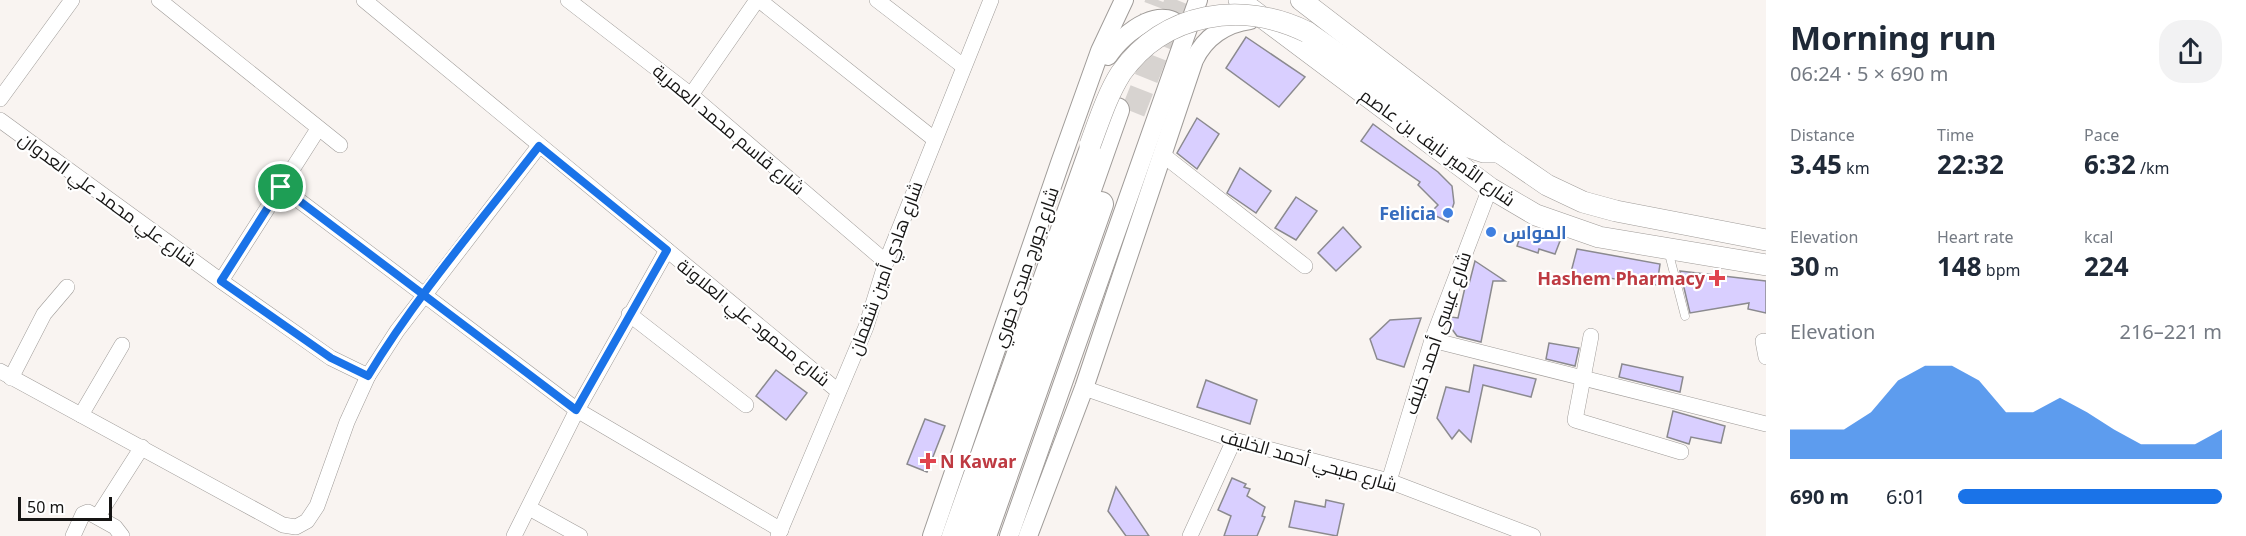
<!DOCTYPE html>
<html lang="en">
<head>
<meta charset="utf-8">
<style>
  body { margin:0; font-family:"Noto Sans",Cairo,sans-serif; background:#f2f2f3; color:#1f2937; height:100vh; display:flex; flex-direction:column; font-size:22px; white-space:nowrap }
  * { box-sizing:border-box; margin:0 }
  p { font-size:20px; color:#747a83 }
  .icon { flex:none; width:33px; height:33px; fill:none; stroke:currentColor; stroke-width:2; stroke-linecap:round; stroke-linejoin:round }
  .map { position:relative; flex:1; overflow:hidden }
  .panel { display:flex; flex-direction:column; background:#fff; width:480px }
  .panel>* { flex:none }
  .scale { position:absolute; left:18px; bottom:15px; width:94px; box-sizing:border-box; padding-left:6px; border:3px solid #161514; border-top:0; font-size:16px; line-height:21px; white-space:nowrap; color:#161514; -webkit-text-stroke:4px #fff; paint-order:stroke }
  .pin { position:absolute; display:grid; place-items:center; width:51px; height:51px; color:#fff; margin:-26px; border:3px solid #fff; border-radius:50%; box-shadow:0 2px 6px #0007 }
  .round { display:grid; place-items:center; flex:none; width:63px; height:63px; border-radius:24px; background:#f2f2f3 }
  .headline { display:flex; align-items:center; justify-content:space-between; height:102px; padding:0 24px }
  h1 { font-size:33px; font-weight:700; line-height:45px }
  .figures { display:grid; grid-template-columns:repeat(3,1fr); gap:9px; height:102px; padding:6px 24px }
  .figures div { display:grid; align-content:center }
  .figures b { font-size:26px; font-weight:700 }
  .figures small { font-size:16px; font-weight:400 }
  .figures p { font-size:16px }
  .chart { height:168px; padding:12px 24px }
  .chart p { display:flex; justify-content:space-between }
  .chart svg { width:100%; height:108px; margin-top:6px; fill:#1a73e8; opacity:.7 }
  ul { padding:0 24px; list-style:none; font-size:20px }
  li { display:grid; grid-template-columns:96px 72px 1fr; align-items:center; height:45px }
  li i { height:15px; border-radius:8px; background:#1a73e8 }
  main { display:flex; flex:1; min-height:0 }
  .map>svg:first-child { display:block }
</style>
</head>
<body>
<main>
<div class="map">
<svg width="1766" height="536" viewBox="0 0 1766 536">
  <rect width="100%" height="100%" fill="#f9f4f1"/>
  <g fill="#d9cfff" stroke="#8b8a8f" stroke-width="1.5">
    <path d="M 1246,37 L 1305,77 L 1279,107 L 1226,68 Z"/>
    <path d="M 1197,118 L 1219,134 L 1197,169 L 1177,153 Z"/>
    <path d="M 1373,124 L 1438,172 L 1452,186 L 1454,203 L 1448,222 L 1430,213 L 1438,205 L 1418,185 L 1420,182 L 1361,141 Z"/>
    <path d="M 1240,168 L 1271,191 L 1256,213 L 1227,193 Z"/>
    <path d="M 1296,197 L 1317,211 L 1296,240 L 1275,228 Z"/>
    <path d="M 1343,227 L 1361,247 L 1336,271 L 1318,253 Z"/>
    <path d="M 1523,229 L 1560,241 L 1555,254 L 1539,249 L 1538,253 L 1517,246 Z"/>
    <path d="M 1577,249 L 1660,264 L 1657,285 L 1609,278 L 1607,285 L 1570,276 Z"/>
    <path d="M 1475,261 L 1505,281 L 1493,281 L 1481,342 L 1457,336 L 1449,325 L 1451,317 L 1458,318 L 1466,283 L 1469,284 Z"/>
    <path d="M 1680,271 L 1766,281 L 1766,313 L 1748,309 L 1749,303 L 1690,313 Z"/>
    <path d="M 1421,318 L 1404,367 L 1377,359 L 1370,339 L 1390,320 Z"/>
    <path d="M 1549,343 L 1579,348 L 1575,366 L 1546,359 Z"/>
    <path d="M 1622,364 L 1683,377 L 1680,392 L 1619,377 Z"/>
    <path d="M 1474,365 L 1536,379 L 1531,397 L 1483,385 L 1471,442 L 1459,430 L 1452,439 L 1437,418 L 1446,387 L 1469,392 Z"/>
    <path d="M 776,370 L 807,393 L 786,420 L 756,396 Z"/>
    <path d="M 1206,380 L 1257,400 L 1250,424 L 1197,407 Z"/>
    <path d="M 1673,411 L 1725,426 L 1721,443 L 1691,437 L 1689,444 L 1667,437 Z"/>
    <path d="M 925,419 L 945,426 L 927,472 L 907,464 Z"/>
    <path d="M 1232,478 L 1246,484 L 1244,487 L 1250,489 L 1247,496 L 1265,507 L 1262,516 L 1265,517 L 1257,536 L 1224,536 L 1231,516 L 1218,510 Z"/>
    <path d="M 1116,487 L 1149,536 L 1126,536 L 1108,511 Z"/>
    <path d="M 1326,500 L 1344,504 L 1337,536 L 1289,527 L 1295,501 L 1325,507 Z"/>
  </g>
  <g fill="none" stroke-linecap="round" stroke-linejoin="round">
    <g stroke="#d7d3d0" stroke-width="24" stroke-dasharray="24 12" stroke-linecap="butt">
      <path d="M 1143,40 L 1158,0"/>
      <path d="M 1133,112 L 1177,0"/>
    </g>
    <defs>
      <path id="service" d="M 1668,250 L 1685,316"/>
      <g id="minor">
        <path d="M 159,0 L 340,145"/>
        <path d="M 364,0 L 838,391"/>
        <path d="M 568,0 L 691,95 L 886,262"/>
        <path d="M 759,0 L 934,139"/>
        <path d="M 877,0 L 963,66"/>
        <path d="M 691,95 L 757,0"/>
        <path d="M 0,99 L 72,0"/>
        <path d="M 0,120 L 221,281 L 331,358 L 368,376 L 397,331 L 539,146"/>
        <path d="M 1163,155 L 1305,266"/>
        <path d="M 281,187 L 577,410 L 781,530"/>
        <path d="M 221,281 L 318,129"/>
        <path d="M 629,314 L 746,405"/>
        <path d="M 1591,336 L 1575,420 L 1681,452"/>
        <path d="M 1432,340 L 1766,424"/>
        <path d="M 1763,341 L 1766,357"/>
        <path d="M 0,371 L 283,525 L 296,527 L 307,521 L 317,506 L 347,422 L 368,376"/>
        <path d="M 11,378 L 44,314 L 67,287"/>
        <path d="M 1084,388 L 1234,440 L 1389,481 L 1533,536"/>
        <path d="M 81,415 L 122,345"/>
        <path d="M 1389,481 L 1432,340 L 1490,188"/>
        <path d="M 529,508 L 580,536"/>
        <path d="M 98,516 L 142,447"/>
        <path d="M 73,536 L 83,514 L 88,512 L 115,527 L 122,536"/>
        <path d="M 514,536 L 577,410 L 667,250"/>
        <path d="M 778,536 L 866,327 L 886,262 L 991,0"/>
        <path d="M 1190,536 L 1234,440"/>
      </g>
      <g id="tertiary">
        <path d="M 1108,56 C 1124,31 1167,0 1184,33"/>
        <path d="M 932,536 L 1060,163 L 1100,51 L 1124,0"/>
        <path d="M 951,536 L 1090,145"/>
        <path d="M 1009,536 L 1198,0"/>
        <path d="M 1028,536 L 1084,388 L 1194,60 C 1205,37 1226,23 1250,20"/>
      </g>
      <g id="secondary">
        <path d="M 1239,0 L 1490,188 L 1536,215 L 1599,237 L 1766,265"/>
        <path d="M 1301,0 L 1499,152 L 1547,185 L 1583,202 L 1616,211 L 1766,240"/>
        <path d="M 1307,32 L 1401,98 L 1457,143 L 1484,152 L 1498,152"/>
      </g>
      <g id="primary">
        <path d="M 967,536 L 1117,110"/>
        <path d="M 984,536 L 1101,204"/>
      </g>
    </defs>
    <use href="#service" stroke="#9f9b98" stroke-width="9"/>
    <use href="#minor" stroke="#9f9b98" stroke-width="16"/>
    <use href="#tertiary" stroke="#9f9b98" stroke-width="20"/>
    <use href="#secondary" stroke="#9f9b98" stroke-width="22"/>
    <use href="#primary" stroke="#9f9b98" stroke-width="26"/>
    <use href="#service" stroke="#fff" stroke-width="8"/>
    <use href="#minor" stroke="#fff" stroke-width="15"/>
    <use href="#tertiary" stroke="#fff" stroke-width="18"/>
    <use href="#secondary" stroke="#fff" stroke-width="21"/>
    <use href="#primary" stroke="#fff" stroke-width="24"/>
    <defs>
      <path id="secondary-bridge" d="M 1090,145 C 1099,121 1107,95 1121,73 C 1164,12 1242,0 1307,32"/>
    </defs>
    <use href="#secondary-bridge" stroke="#9f9b98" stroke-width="22" stroke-linecap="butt"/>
    <use href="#secondary-bridge" stroke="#fff" stroke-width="21"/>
  </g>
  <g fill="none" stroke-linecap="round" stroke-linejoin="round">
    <defs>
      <path id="route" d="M 281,187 L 221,281 L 331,358 L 368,376 C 417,295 481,221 539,146 L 667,250 L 576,410 L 281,187"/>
    </defs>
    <use href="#route" stroke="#fff" stroke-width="12"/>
    <use href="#route" stroke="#1a73e8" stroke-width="8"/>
  </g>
  <g fill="#3f7fe0" stroke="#fff" stroke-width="2">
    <circle cx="1448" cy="213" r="6"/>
    <circle cx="1491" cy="232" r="6"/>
  </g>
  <g fill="#e0444e" stroke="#fff" stroke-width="2">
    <path d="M1714 269h6v6h6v6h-6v6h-6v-6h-6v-6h6z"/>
    <path d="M925 452h6v6h6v6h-6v6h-6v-6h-6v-6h6z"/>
  </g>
  <g text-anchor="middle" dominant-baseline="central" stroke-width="4.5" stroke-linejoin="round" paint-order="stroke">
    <g font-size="18" fill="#161514" stroke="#fff">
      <text transform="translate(729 129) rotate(40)">شارع قاسم محمد العمرية</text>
      <text transform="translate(1438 147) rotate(36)">شارع الأمير نايف بن عاصم</text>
      <text transform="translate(108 199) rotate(36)">شارع علي محمد علي العدوان</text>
      <text transform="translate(1025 267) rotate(-71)">شارع جورج مبدى خوري</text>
      <text transform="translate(885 268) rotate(-70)">شارع هادي أمين شقمان</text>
      <text transform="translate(754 322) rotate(39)">شارع محمود علي العلاونة</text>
      <text transform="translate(1437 333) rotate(-71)">شارع عيسى أحمد خليف</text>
      <text transform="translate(1309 460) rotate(16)">شارع صبحي أحمد الخليف</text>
    </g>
    <g font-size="18" font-weight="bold" fill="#366cbe" stroke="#fff" text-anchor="end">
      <text x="1436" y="213">Felicia</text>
      <text x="1503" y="232" text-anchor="start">المواس</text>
    </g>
    <g font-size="18" font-weight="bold" fill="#be3a42" stroke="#fff" text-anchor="end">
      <text x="1705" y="278">Hashem Pharmacy</text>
      <text x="940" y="461" text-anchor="start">N Kawar</text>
    </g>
  </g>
</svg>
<div class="scale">50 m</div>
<div class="pin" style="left:281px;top:187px;background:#1e9e55"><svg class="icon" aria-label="arrive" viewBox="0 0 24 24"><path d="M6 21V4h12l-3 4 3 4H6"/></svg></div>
</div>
<section class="panel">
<div class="headline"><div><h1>Morning run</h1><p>06:24 · 5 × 690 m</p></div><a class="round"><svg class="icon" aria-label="share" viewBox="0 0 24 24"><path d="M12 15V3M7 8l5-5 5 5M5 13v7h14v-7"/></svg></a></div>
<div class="figures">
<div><p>Distance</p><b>3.45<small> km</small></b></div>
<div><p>Time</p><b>22:32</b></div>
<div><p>Pace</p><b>6:32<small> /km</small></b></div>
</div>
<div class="figures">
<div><p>Elevation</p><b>30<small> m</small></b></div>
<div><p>Heart rate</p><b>148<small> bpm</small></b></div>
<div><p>kcal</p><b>224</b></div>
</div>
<div class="chart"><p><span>Elevation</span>216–221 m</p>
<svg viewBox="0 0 160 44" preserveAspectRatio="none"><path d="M0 44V32L10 32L20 32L30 25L40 12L50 6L60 6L70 12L80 25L90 25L100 19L110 25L120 32L130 38L140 38L150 38L160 32V44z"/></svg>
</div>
<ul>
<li><b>690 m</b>6:01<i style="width:100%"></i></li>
</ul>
</section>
</main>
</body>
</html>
